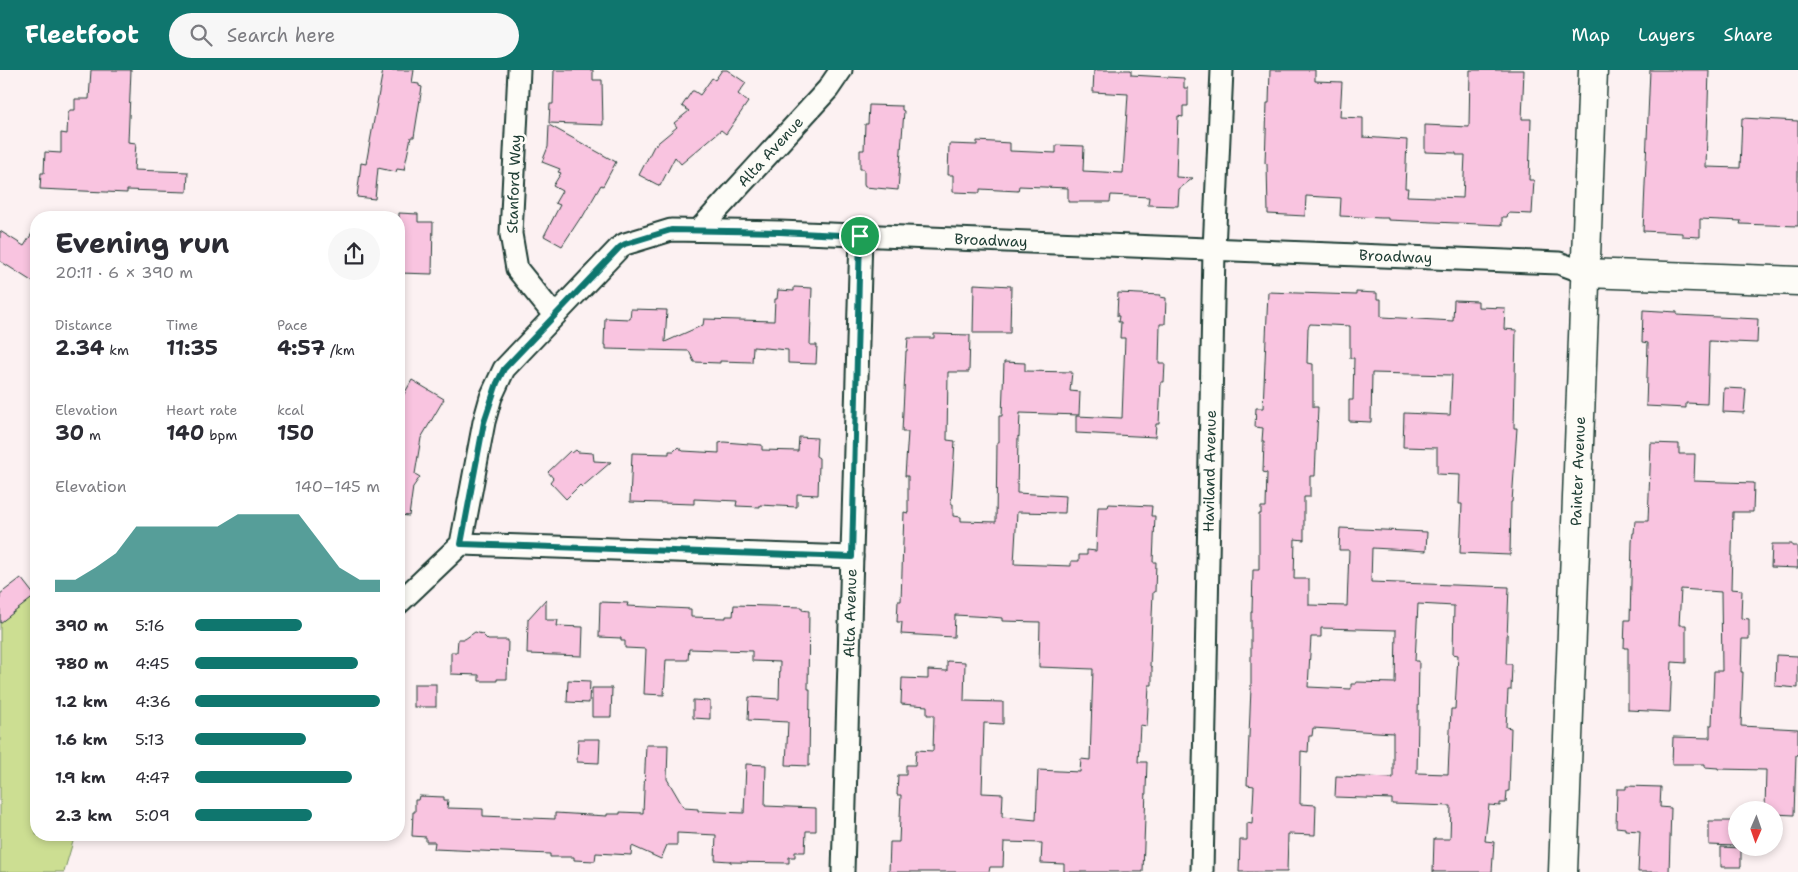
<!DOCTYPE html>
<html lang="en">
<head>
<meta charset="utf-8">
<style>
  body { margin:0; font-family:"Shantell Sans",sans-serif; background:#f7f7f7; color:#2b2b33; height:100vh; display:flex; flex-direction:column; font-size:19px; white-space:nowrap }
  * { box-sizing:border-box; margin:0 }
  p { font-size:16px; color:#7c7c81 }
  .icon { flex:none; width:28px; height:28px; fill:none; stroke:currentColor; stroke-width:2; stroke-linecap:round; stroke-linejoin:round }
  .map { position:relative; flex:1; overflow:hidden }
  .panel { position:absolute; left:30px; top:141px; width:375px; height:630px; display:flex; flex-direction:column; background:#fff; border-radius:20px; box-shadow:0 2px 8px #0003 }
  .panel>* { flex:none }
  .needle { width:32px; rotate:182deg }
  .tools { position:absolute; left:1728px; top:731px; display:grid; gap:10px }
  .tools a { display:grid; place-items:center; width:55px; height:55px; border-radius:50%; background:#fff; box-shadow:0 2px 8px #0003; font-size:25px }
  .pin { position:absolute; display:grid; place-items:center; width:42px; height:42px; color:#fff; margin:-21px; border:2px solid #fff; border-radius:50%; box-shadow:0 1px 5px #0007 }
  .round { display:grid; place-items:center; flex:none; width:52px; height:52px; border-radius:26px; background:#f7f7f7 }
  .headline { display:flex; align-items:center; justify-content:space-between; height:85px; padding:0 25px }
  h1 { font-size:28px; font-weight:700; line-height:38px }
  .stats { display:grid; grid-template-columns:repeat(3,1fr); gap:8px; height:85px; padding:5px 25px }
  .stats div { display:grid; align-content:center }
  .stats b { font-size:21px; font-weight:700 }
  .stats small { font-size:14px; font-weight:400 }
  .stats p { font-size:14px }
  .chart { height:140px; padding:10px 25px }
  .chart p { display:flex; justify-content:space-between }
  .chart svg { width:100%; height:90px; margin-top:5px; fill:#0f766e; opacity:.7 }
  ul { padding:0 25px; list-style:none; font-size:16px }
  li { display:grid; grid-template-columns:80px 60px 1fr; align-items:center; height:38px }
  li i { height:12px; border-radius:6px; background:#0f766e }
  header { display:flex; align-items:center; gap:30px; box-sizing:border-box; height:70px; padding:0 25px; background:#0f766e; color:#fff }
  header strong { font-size:24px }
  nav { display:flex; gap:28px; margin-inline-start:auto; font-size:18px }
  .search { width:350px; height:45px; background:#f7f7f7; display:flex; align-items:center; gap:12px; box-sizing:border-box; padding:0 18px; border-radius:28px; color:#7c7c81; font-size:19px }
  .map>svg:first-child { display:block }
</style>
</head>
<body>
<header>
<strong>Fleetfoot</strong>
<div class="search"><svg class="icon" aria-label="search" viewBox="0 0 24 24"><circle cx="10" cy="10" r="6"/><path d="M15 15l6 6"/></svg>Search here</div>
<nav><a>Map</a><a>Layers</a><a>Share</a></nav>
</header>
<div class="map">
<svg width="1798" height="802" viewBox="0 0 1798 802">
  <rect width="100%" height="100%" fill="#fcf1f2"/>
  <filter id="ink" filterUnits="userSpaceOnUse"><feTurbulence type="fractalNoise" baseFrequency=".02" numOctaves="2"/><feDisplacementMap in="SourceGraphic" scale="10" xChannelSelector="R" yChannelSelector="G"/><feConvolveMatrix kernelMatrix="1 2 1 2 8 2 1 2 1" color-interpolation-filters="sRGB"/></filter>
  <g filter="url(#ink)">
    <path fill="#ccde92" stroke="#768e63" d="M 0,528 L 36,529 L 36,765 L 75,765 L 64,802 L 0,802 Z"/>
    <g fill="#f9c4e0" stroke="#1f3d34" fill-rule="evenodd">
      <path d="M 91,0 L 131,0 L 128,72 L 136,73 L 134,100 L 188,102 L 187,122 L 127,120 L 127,123 L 40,119 L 41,103 L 44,103 L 45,82 L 61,83 L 61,63 L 67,64 L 68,44 L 70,40 L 75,40 L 75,29 L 89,29 Z"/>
      <path d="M 383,0 L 414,0 L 412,13 L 419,14 L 419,16 L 422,17 L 414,67 L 411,67 L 404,100 L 397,99 L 396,102 L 378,98 L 375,129 L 357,127 L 361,93 L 366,94 Z"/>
      <path d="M 554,0 L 593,0 L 593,10 L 602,10 L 603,55 L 549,53 L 550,34 L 553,34 Z"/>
      <path d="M 722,0 L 727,0 L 746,13 L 738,24 L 748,32 L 726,64 L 721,60 L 681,94 L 675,87 L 660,116 L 639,105 L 654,76 L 677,57 L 674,53 L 689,41 L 682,36 L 692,21 L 694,21 L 700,25 L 712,8 L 715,10 Z"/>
      <path d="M 1094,0 L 1131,0 L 1131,5 L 1184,8 L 1184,18 L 1188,18 L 1188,36 L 1183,36 L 1183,47 L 1178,46 L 1176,107 L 1193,108 L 1179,119 L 1178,136 L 1148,135 L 1149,127 L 1111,125 L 1110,132 L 1068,132 L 1068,118 L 1019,116 L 1018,121 L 980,119 L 980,123 L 953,122 L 953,105 L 948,105 L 949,74 L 977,75 L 977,71 L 1010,73 L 1010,81 L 1056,83 L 1056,75 L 1084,76 L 1083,101 L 1123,103 L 1128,24 L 1093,22 Z"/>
      <path d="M 1270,0 L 1315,0 L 1315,11 L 1342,12 L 1340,47 L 1363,48 L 1363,67 L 1407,70 L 1405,118 L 1408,118 L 1407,126 L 1463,128 L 1465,85 L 1456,85 L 1456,83 L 1425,82 L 1425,55 L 1469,57 L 1470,0 L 1524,0 L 1522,49 L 1531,49 L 1529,110 L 1534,110 L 1532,144 L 1508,143 L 1507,147 L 1502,147 L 1502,155 L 1388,150 L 1388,148 L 1381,148 L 1340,146 L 1341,128 L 1306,126 L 1305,146 L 1268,144 L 1267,94 L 1265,93 L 1267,33 L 1269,33 Z"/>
      <path d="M 1650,0 L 1709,0 L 1706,97 L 1740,98 L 1742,48 L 1798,51 L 1798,156 L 1740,154 L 1741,151 L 1700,149 L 1700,167 L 1682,166 L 1682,163 L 1643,161 Z"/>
      <path d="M 869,35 L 902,36 L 902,40 L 904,41 L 898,120 L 865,117 L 864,115 L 864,99 L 860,99 L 860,80 L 864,80 L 865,54 L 868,54 Z"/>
      <path d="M 549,55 L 616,92 L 603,116 L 601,115 L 582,148 L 581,147 L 562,176 L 544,166 L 560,135 L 555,133 L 562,121 L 553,116 L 561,103 L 558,102 L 560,99 L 542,92 L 548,77 Z"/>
      <path d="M 399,143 L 418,144 L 418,152 L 433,152 L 432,204 L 399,203 Z"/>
      <path d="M 36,157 L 36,214 L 0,191 L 0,161 L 24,176 Z"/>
      <path d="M 974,214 L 1011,216 L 1010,263 L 973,263 Z"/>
      <path d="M 794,217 L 812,218 L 810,275 L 817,275 L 816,294 L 788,293 L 788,280 L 753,277 L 752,292 L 720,291 L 720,293 L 694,292 L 689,281 L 606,279 L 606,275 L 604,275 L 605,248 L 630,249 L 631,239 L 667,240 L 665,272 L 703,255 L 704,249 L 774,251 L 775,229 L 777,229 L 778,220 L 794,221 Z"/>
      <path d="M 1268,222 L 1356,225 L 1356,222 L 1377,223 L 1377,229 L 1381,229 L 1381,246 L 1383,247 L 1453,251 L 1454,230 L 1478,231 L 1478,237 L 1505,238 L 1504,259 L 1516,260 L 1514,358 L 1517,358 L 1512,432 L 1511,432 L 1510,485 L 1460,483 L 1462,434 L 1459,434 L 1460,405 L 1437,404 L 1437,378 L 1403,377 L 1404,343 L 1450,345 L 1452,305 L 1372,303 L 1371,352 L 1349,351 L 1349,330 L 1353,330 L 1354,288 L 1350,288 L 1350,256 L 1310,254 L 1308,258 L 1307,293 L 1313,294 L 1313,337 L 1318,337 L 1315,406 L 1310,406 L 1310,427 L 1304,427 L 1304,470 L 1295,469 L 1294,509 L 1309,509 L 1309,535 L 1347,536 L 1349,480 L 1339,480 L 1340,458 L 1427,462 L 1426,481 L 1372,478 L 1371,512 L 1509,517 L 1506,594 L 1512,594 L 1511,620 L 1508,620 L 1506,657 L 1511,658 L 1509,721 L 1507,721 L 1506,733 L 1500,733 L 1500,736 L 1489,735 L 1485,771 L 1494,772 L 1492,802 L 1433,802 L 1434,769 L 1450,769 L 1451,736 L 1392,734 L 1392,729 L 1335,727 L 1336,706 L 1393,708 L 1393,663 L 1313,658 L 1312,666 L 1309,666 L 1308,682 L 1301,681 L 1300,734 L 1316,735 L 1315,765 L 1288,764 L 1287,802 L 1239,802 L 1240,770 L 1247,770 L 1247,753 L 1252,754 L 1254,716 L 1247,715 L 1251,618 L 1251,542 L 1252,542 L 1253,500 L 1259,500 L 1259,444 L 1261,444 L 1261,437 L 1266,437 L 1267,403 L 1263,402 L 1264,371 L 1262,371 L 1263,358 L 1255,357 L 1256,338 L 1263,338 ZM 1418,534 L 1454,536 L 1453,584 L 1458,585 L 1455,639 L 1451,639 L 1448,704 L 1417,703 L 1419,591 L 1415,591 ZM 1321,558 L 1396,560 L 1395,613 L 1356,612 L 1356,614 L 1351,614 L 1351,619 L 1308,617 L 1311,567 L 1321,567 Z"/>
      <path d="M 1118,223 L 1161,225 L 1160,227 L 1166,228 L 1165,254 L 1160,254 L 1159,293 L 1165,293 L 1164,312 L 1161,312 L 1159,354 L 1156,354 L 1155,367 L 1076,363 L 1076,346 L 1122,348 L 1125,268 L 1120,268 L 1121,252 L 1118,252 L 1119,246 L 1117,246 Z"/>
      <path d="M 1643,240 L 1677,242 L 1677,245 L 1758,249 L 1757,273 L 1709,271 L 1707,334 L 1686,333 L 1686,338 L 1646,336 L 1648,273 L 1642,272 Z"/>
      <path d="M 934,264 L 970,265 L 969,302 L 948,302 L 947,370 L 955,371 L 951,434 L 953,434 L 953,446 L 961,447 L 961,451 L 996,452 L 997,372 L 999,372 L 999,346 L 1002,346 L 1004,292 L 1025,293 L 1025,301 L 1072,302 L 1070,321 L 1080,322 L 1079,345 L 1020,343 L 1019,367 L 1018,366 L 1017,423 L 1066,426 L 1065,443 L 1017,442 L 1014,494 L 1071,496 L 1071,491 L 1079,491 L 1079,485 L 1087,485 L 1087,480 L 1096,481 L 1098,437 L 1108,437 L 1109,434 L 1152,436 L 1151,446 L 1155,446 L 1153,492 L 1156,492 L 1155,522 L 1153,522 L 1150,596 L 1152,597 L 1152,615 L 1149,615 L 1147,656 L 1140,655 L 1138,692 L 1147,692 L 1143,802 L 1064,802 L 1064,794 L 1041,793 L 1042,773 L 1004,772 L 1003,797 L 990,797 L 989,802 L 889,802 L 890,772 L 899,772 L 901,725 L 897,725 L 898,705 L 906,705 L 906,695 L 915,695 L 916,680 L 933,681 L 934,645 L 927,645 L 927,636 L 901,634 L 902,608 L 928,609 L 928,600 L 947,601 L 947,591 L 965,592 L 964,631 L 1003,632 L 1003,654 L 984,653 L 982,723 L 1003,724 L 1002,747 L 1036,750 L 1038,700 L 1080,702 L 1081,689 L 1090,690 L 1093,599 L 1039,597 L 1040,552 L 1002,551 L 1002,548 L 991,547 L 955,545 L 954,567 L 901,564 L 902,552 L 897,552 L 898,531 L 901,531 L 904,442 L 908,443 L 908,406 L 905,406 L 908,362 L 902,362 L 906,281 L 907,281 L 908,268 L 934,268 Z"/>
      <path d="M 412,310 L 444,329 L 421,368 L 415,404 L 420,407 L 413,417 L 409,446 L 399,445 L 399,333 Z"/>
      <path d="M 1724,318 L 1746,319 L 1744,343 L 1723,342 Z"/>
      <path d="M 799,367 L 817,368 L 816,386 L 819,388 L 819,394 L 818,425 L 797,424 L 797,437 L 760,435 L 760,437 L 736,436 L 737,431 L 694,429 L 694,434 L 630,432 L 632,383 L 669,384 L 669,381 L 674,381 L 678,377 L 683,381 L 719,383 L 719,373 L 724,372 L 762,375 L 762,380 L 798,381 Z"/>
      <path d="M 1651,373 L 1679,374 L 1679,384 L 1695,384 L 1694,411 L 1754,413 L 1753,442 L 1733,442 L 1731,519 L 1742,520 L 1741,548 L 1749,549 L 1749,569 L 1742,569 L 1741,602 L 1743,602 L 1741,656 L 1798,659 L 1798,685 L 1796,685 L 1794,745 L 1774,744 L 1774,740 L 1765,740 L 1766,700 L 1718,699 L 1718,698 L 1705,697 L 1705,694 L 1672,694 L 1673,667 L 1710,668 L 1710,655 L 1712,655 L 1714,601 L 1722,601 L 1721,522 L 1681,519 L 1679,555 L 1686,555 L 1686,593 L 1672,592 L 1670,642 L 1628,640 L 1628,578 L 1624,578 L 1625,550 L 1630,550 L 1632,472 L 1633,463 L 1634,463 L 1635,451 L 1648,451 Z"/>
      <path d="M 576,380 L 578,382 L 593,383 L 594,391 L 611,392 L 582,417 L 580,415 L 566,429 L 550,412 L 553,408 L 548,402 L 570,381 L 572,383 Z"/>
      <path d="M 1772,474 L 1792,474 L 1792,476 L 1797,476 L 1798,498 L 1771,497 Z"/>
      <path d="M 21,508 L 35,526 L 0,553 L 0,524 Z"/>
      <path d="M 546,529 L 546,550 L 558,550 L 557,556 L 583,557 L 582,586 L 527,584 L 528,549 Z"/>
      <path d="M 600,532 L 628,533 L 627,536 L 691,539 L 691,547 L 726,548 L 726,546 L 733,546 L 734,535 L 802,537 L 802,540 L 809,541 L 808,619 L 810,619 L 809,696 L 786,695 L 788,652 L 748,650 L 749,627 L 779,629 L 780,592 L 752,591 L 752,581 L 689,579 L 688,590 L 666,590 L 664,625 L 644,624 L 646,579 L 625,578 L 625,571 L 621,571 L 621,568 L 599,567 Z"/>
      <path d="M 475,562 L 482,564 L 488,570 L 508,570 L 507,609 L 497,609 L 497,611 L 479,611 L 479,605 L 451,604 L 451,582 L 457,582 L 458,569 L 465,569 Z"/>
      <path d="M 1776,585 L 1798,586 L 1798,618 L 1775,616 Z"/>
      <path d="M 568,610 L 590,611 L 589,633 L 567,632 Z"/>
      <rect x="414" y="614" width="22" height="23"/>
      <path d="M 592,618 L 612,618 L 611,647 L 592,647 Z"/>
      <path d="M 693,630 L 710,631 L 710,649 L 693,648 Z"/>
      <path d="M 578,669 L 600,669 L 599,693 L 577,692 Z"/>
      <path d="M 646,675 L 668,675 L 667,709 L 684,738 L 698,739 L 698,741 L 744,743 L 746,694 L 766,695 L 765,736 L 816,738 L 816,761 L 806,761 L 805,782 L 795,782 L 795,787 L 789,787 L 789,793 L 730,792 L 730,791 L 715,790 L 716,765 L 677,763 L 677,775 L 667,775 L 661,789 L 632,776 L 631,785 L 596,783 L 595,791 L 574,790 L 574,787 L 550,787 L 550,784 L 434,779 L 435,772 L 426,772 L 426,767 L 412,766 L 413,742 L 415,742 L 415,730 L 418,730 L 419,726 L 444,727 L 444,730 L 448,730 L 447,738 L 483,739 L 483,746 L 555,749 L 555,743 L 607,746 L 607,744 L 620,744 L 620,742 L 643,743 Z"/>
      <path d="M 1626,716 L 1661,717 L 1660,737 L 1671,738 L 1669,802 L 1638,802 L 1640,761 L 1625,760 L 1625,758 L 1616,757 L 1617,719 L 1626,719 Z"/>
      <path d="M 1709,751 L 1736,751 L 1736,776 L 1709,775 Z"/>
      <path d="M 1721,777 L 1741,778 L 1741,797 L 1721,797 Z"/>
    </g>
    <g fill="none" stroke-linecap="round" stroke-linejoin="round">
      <defs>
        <g id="street">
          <path d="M 519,0 L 511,164 L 517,199 L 554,245"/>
          <path id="s1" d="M 699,160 L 828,19 L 841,0"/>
          <path d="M 461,474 L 852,487"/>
          <path id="s2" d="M 399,533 L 461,474 L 484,352 L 491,327 L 504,299 L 620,177 L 625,174 L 671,160 L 780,162 L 1559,193 L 1586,203"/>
          <path id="s3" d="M 843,802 L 861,166"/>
          <path id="s4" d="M 1202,802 L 1214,180 L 1222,0"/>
        </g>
        <g id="secondary">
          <path d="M 1586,203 L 1798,211"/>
          <path id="s5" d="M 1563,802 L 1593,0"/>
        </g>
      </defs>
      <use href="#street" stroke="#1f3d34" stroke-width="25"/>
      <use href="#secondary" stroke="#1f3d34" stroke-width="31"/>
      <use href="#street" stroke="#fdfcf7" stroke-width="21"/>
      <use href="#secondary" stroke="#fdfcf7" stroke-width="28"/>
    </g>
  </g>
  <g fill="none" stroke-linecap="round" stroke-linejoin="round" filter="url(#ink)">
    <defs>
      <path id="route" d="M 671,160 L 780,162 L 860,166 L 852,487 L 461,474 L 484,352 L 497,313 L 504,299 L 620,177 L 625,174 Z"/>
    </defs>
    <use href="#route" stroke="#fff" stroke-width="10"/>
    <use href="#route" stroke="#0f766e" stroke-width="6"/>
  </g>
  <g text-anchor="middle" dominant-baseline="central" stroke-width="5" stroke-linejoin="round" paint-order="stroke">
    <g font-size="15" fill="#1f3d34" stroke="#fdfcf7">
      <text stroke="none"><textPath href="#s1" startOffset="106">Alta Avenue</textPath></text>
      <text transform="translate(514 114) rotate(-88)">Stanford Way</text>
      <text stroke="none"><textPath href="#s2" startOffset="809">Broadway</textPath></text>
      <text stroke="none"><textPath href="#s2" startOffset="1214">Broadway</textPath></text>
      <text stroke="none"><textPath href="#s4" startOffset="401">Haviland Avenue</textPath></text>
      <text stroke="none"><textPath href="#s5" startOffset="401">Painter Avenue</textPath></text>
      <text stroke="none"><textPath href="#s3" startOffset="259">Alta Avenue</textPath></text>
    </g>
  </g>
</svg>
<div class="tools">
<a><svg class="needle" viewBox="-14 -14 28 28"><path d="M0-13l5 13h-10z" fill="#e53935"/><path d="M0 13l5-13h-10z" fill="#7c7c81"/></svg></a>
</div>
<div class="pin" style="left:860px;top:166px;background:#1e9e55"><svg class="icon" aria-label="arrive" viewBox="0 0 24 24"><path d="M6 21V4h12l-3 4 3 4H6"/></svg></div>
<section class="panel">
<div class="headline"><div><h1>Evening run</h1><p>20:11 · 6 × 390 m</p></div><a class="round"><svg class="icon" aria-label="share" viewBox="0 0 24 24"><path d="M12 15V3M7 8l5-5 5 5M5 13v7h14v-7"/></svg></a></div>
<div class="stats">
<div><p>Distance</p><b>2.34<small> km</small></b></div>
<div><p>Time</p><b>11:35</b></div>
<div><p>Pace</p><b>4:57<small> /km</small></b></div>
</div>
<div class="stats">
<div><p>Elevation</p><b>30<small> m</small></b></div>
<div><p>Heart rate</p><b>140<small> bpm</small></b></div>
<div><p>kcal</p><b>150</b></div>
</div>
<div class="chart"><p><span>Elevation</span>140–145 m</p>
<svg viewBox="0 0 160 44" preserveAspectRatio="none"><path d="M0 44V38L10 38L20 32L30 25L40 12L50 12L60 12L70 12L80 12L90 6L100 6L110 6L120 6L130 19L140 32L150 38L160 38V44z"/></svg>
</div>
<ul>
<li><b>390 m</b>5:16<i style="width:58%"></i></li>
<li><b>780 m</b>4:45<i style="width:88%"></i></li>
<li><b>1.2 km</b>4:36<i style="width:100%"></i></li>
<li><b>1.6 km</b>5:13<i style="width:60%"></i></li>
<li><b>1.9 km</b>4:47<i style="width:85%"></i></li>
<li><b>2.3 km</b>5:09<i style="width:63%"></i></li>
</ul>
</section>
</div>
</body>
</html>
